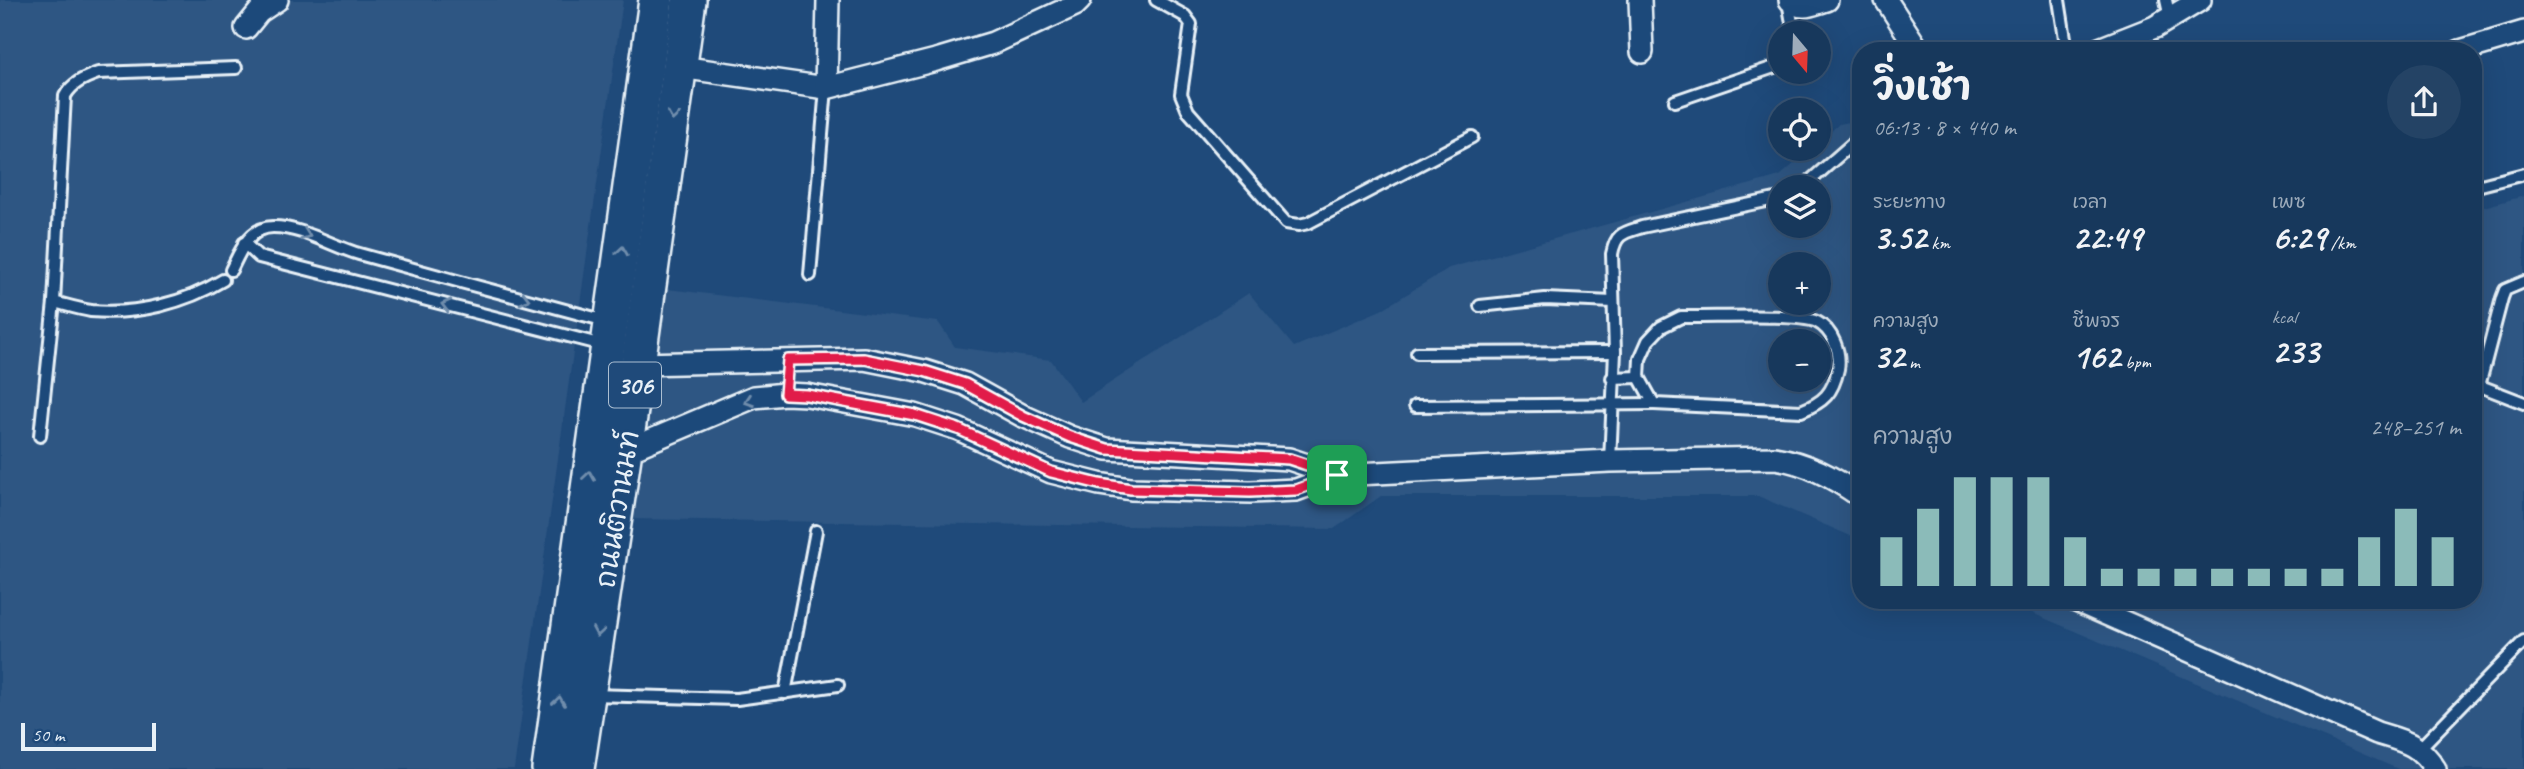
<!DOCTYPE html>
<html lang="th">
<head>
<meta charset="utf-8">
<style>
  body { margin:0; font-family:Caveat,"Playpen Sans Thai",sans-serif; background:#244365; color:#f1f3f6; height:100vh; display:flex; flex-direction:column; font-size:26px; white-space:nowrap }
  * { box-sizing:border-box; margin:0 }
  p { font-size:23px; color:#9eacbb }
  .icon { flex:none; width:38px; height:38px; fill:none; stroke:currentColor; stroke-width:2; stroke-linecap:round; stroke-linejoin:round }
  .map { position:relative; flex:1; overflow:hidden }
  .side { position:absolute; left:1852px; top:42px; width:630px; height:567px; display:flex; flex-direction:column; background:#17385c; border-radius:28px; box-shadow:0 7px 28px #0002,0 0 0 2px #365272 }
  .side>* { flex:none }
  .needle { width:46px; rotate:161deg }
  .controls { position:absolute; left:1768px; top:21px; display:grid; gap:14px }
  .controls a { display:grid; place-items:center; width:63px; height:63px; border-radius:50%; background:#17385c; box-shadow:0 7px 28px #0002,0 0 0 2px #365272; font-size:35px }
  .scale { position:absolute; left:21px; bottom:18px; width:135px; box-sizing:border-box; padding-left:7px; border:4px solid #e8f1f8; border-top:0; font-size:19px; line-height:24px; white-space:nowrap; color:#e8f1f8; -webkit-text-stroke:5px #1f4a7a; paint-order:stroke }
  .pin { position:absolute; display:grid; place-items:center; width:60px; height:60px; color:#fff; margin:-30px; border-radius:14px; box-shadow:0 4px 10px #0006 }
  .round { display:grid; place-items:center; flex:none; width:74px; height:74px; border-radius:37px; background:#244365 }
  .overview { display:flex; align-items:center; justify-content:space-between; height:119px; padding:0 21px }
  h1 { font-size:38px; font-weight:700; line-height:52px }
  .metrics { display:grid; grid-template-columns:repeat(3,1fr); gap:10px; height:119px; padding:7px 21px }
  .metrics div { display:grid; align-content:center }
  .metrics b { font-size:35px; font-weight:700 }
  .metrics small { font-size:19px; font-weight:400 }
  .metrics p { font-size:19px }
  .chart { height:196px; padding:14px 21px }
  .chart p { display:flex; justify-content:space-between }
  .chart svg { width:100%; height:126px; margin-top:7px; stroke:#8bbbb9; stroke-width:6 }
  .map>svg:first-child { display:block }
</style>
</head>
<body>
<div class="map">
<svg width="2524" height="769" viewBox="0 0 2524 769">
  <rect width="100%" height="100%" fill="#1f4a7a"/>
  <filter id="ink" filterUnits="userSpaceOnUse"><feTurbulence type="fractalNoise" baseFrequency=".0143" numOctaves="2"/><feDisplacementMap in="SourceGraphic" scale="14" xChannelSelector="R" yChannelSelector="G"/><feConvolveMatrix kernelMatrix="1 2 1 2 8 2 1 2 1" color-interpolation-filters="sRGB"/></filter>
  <g filter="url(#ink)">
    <g fill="#2e5683" fill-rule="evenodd">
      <path d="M 0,0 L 623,0 L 514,769 L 0,769 Z"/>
      <path d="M 1860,120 L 1860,540 L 1758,496 L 1381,496 L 1334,529 L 630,519 L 667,289 L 938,322 L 955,347 L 1051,360 L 1081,402 L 1249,293 L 1294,347 L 1381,310 L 1449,268 L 1780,176 L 1811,149 L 1818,149 L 1818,143 L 1839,124 ZM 1780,187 L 1818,187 L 1818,226 L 1780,226 ZM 1780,264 L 1818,264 L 1818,303 L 1780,303 ZM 1780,341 L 1818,341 L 1818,380 L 1780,380 Z"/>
      <path d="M 2524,196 L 2524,769 L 2398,769 L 2002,600 L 2473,600 L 2473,210 Z"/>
    </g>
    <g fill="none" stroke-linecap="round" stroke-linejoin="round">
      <defs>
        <g id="service">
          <path d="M 1156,0 L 1185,16 L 1191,24 L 1181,94 L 1188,111 L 1286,223 L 1299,225 L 1308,223 L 1472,137"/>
          <path d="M 2059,0 L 2067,51"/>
          <path d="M 2166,0 L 2170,18"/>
          <path d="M 1788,2 L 1794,33"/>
          <path d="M 1675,101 L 1780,65"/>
          <path d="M 1803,187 L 1860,137"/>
          <path d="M 2473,187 L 2524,174"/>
          <path d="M 244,243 L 259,257 L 603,345"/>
          <path d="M 231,270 C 240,252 249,227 273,227 C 302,227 332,246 359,254 C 441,277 524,299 606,321"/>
          <path d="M 810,275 L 826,88"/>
          <path d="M 54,302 C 66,305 79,309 91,311 C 137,315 185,303 223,280"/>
          <path d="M 1480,306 L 1545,299 L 1613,302"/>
          <path d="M 1681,317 C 1708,318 1797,313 1817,322 C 1833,330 1841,353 1838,369 C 1833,393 1824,402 1801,411 L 1654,404 L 1639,377 L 1640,359 L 1648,341 L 1661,327 Z"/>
          <path d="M 1417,353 L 1615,352"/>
          <path d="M 1612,378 L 1639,377"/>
          <path d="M 2475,384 L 2524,403"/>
          <path d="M 2479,386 L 2502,298 L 2505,290 L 2524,282"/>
          <path d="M 1415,406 L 1654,404"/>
          <path d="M 40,436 L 54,302 L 65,96 C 72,83 84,78 98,73 L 236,68"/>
          <path d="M 1610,461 L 1615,352 L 1612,254 C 1616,233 1623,233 1642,227 L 1780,198"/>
          <path d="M 785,693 L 816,531"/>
          <path d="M 591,695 L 737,699 L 838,685"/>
          <path d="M 2420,748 L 2524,641"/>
        </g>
        <g id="minor">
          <path d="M 1640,0 L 1642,52"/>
          <path d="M 1790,0 C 1801,11 1813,4 1827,0"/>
          <path d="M 1886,0 L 1919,51"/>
          <path d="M 246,28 L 259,12 L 277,0"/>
          <path d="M 2094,51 L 2155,27 L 2200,0"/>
          <path d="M 2460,51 L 2524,32"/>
          <path d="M 680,67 L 826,88 L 936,60 L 993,43 L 1075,5 L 1080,0"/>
          <path d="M 826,88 L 828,0"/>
          <path d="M 638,364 L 864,359 L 924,371 L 965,384 L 1023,416 L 1070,437 L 1107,449 L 1289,459 L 1337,475"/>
          <path d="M 626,451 L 754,397 L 785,394 L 807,395 L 915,415 L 958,429 L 1051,472 L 1099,484 L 1131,489 L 1250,492 L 1296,490 L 1337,475 L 1610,461 L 1775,458 C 1807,463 1833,477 1860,496"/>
          <path d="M 2074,600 L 2377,733 C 2404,741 2420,744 2435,769"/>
        </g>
        <g id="primary">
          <path d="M 549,769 L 656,0"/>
          <path d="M 577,769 L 638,364 L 689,0"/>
        </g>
      </defs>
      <use href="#service" stroke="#e8f1f8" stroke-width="16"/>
      <use href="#minor" stroke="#e8f1f8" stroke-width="26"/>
      <use href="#primary" stroke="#e8f1f8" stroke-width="38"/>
      <use href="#service" stroke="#1f4a7a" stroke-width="10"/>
      <use href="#minor" stroke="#1f4a7a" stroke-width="21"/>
      <use href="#primary" stroke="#1f4a7a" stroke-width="33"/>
    </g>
    <defs><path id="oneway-chevron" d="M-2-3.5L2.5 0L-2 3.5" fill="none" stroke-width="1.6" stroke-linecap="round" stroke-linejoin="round" transform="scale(1.75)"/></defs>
    <g stroke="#6f8dac">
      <use href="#oneway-chevron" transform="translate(673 116) rotate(98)"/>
      <use href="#oneway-chevron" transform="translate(306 235) rotate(19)"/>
      <use href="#oneway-chevron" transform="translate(622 251) rotate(-82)"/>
      <use href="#oneway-chevron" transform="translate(525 299) rotate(15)"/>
      <use href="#oneway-chevron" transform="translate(446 305) rotate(-166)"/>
      <use href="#oneway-chevron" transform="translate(749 401) rotate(162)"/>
      <use href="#oneway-chevron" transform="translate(589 476) rotate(-82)"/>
      <use href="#oneway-chevron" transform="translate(598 632) rotate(99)"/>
      <use href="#oneway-chevron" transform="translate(559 701) rotate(-82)"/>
    </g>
  </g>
  <g fill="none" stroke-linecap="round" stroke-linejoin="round" filter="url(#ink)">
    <defs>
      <path id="route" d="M 864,359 L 924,371 L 965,384 L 1023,416 L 1070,437 L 1107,449 L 1289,459 L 1337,475 L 1296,490 L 1250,492 L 1131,489 L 1099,484 L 1051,472 L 958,429 L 915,415 L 807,395 L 785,394 L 788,360 Z"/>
    </defs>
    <use href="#route" stroke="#fff" stroke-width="14"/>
    <use href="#route" stroke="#e11d48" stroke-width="9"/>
  </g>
  <g text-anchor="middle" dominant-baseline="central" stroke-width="5" stroke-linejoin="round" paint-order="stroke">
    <rect fill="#1f4a7a" stroke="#acbfd2" stroke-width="2" x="609" y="362.5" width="52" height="45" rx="5"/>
    <g font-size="26" font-weight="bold" fill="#e8f1f8">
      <text x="635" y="385">306</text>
    </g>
    <g font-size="28" fill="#e8f1f8" stroke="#1f4a7a">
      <text transform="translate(617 509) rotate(-81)">ถนนติวานนท์</text>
    </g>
  </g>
</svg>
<div class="controls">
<a><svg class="needle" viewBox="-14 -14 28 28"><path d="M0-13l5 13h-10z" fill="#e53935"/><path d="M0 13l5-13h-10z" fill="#9eacbb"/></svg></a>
<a><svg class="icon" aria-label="locate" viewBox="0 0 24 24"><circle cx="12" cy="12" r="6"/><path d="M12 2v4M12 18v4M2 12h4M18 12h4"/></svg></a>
<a><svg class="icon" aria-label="layers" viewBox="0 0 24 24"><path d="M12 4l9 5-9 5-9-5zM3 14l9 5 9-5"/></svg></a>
<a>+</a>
<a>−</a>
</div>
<div class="scale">50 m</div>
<div class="pin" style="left:1337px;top:475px;background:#1e9e55"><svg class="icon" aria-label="arrive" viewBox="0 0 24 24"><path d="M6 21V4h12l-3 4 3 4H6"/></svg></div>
<section class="side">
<div class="overview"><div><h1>วิ่งเช้า</h1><p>06:13 · 8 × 440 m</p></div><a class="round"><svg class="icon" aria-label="share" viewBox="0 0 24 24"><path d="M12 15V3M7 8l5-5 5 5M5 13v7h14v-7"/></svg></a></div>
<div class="metrics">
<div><p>ระยะทาง</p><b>3.52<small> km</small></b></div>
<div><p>เวลา</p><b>22:49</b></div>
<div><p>เพซ</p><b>6:29<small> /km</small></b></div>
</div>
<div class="metrics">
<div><p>ความสูง</p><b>32<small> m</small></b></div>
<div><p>ชีพจร</p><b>162<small> bpm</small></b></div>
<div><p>kcal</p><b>233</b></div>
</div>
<div class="chart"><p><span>ความสูง</span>248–251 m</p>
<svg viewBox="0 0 160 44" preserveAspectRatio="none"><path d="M5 44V27M15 44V17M25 44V6M35 44V6M45 44V6M55 44V27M65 44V38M75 44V38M85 44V38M95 44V38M105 44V38M115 44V38M125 44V38M135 44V27M145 44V17M155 44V27"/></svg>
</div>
</section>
</div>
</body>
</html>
